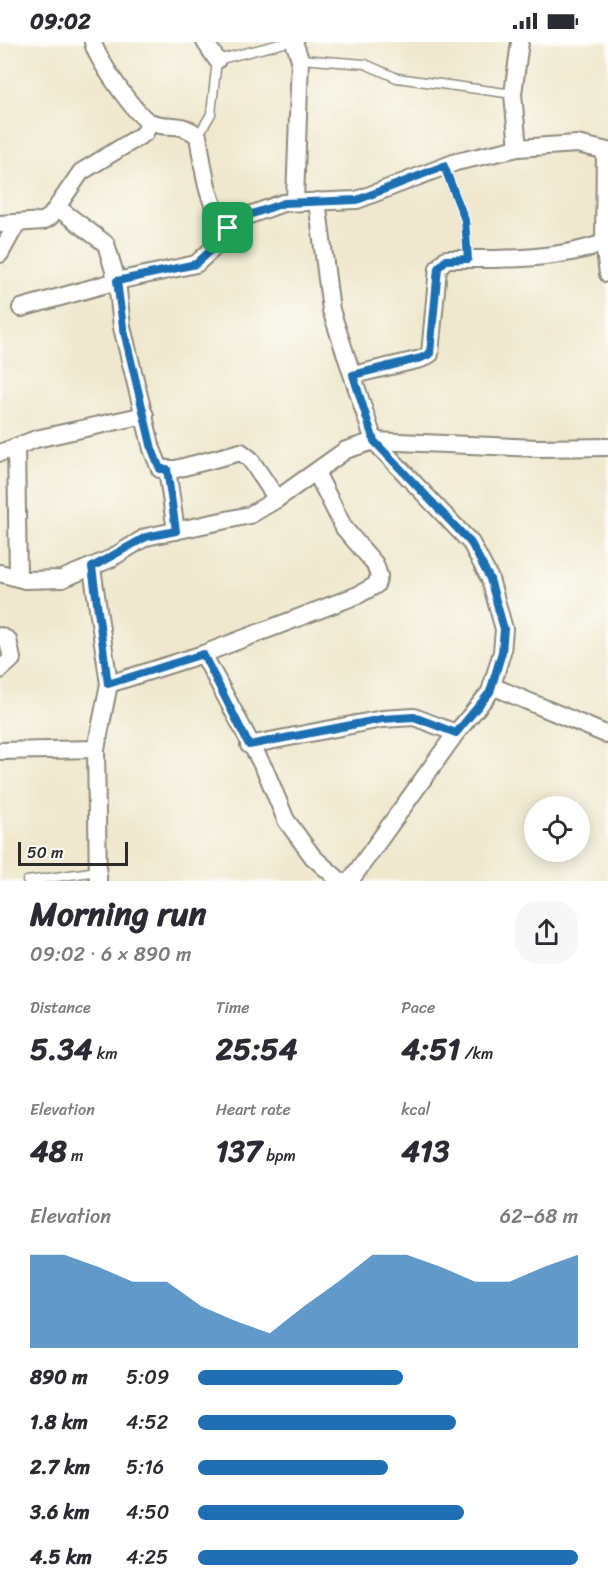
<!DOCTYPE html>
<html lang="en">
<head>
<meta charset="utf-8">
<style>
  body { margin:0; font-family:Sriracha,sans-serif; background:#f7f7f7; color:#2b2b33; height:100vh; display:flex; flex-direction:column; font-size:22px; white-space:nowrap }
  * { box-sizing:border-box; margin:0 }
  p { font-size:20px; color:#7c7c81 }
  .icon { flex:none; width:33px; height:33px; fill:none; stroke:currentColor; stroke-width:2; stroke-linecap:round; stroke-linejoin:round }
  .map { position:relative; height:839px; overflow:hidden }
  .drawer { display:flex; flex-direction:column; background:#fff; flex:1 }
  .drawer>* { flex:none }
  .controls { position:absolute; left:524px; top:754px; display:grid; gap:12px }
  .controls a { display:grid; place-items:center; width:66px; height:66px; border-radius:50%; background:#fff; box-shadow:0 3px 15px #0003; font-size:30px }
  .scale { position:absolute; left:18px; bottom:15px; width:110px; box-sizing:border-box; padding-left:6px; border:3px solid #2b2b2b; border-top:0; font-size:16px; line-height:21px; white-space:nowrap; color:#2b2b2b; -webkit-text-stroke:4px #fdfcf7; paint-order:stroke }
  .pin { position:absolute; display:grid; place-items:center; width:51px; height:51px; color:#fff; margin:-26px; border-radius:12px; box-shadow:0 3px 9px #0006 }
  .round { display:grid; place-items:center; flex:none; width:63px; height:63px; border-radius:24px; background:#f7f7f7 }
  .overview { display:flex; align-items:center; justify-content:space-between; height:102px; padding:0 30px }
  h1 { font-size:33px; font-weight:700; line-height:45px }
  .figures { display:grid; grid-template-columns:repeat(3,1fr); gap:9px; height:102px; padding:6px 30px }
  .figures div { display:grid; align-content:center }
  .figures b { font-size:30px; font-weight:700 }
  .figures small { font-size:16px; font-weight:400 }
  .figures p { font-size:16px }
  .chart { height:168px; padding:12px 30px }
  .chart p { display:flex; justify-content:space-between }
  .chart svg { width:100%; height:108px; margin-top:6px; fill:#1f6fb2; opacity:.7 }
  ul { padding:0 30px; list-style:none; font-size:20px }
  li { display:grid; grid-template-columns:96px 72px 1fr; align-items:center; height:45px }
  li i { height:15px; border-radius:8px; background:#1f6fb2 }
  .status { display:flex; justify-content:space-between; align-items:center; height:42px; padding:0 30px; background:#fff; direction:ltr }
  .status svg { height:16px; fill:currentColor }
  .map>svg:first-child { display:block }
</style>
</head>
<body>
<div class="status"><b>09:02</b><svg viewBox="0 0 49 12"><path d="M0 12V9h3v3zM5 12V6h3v6zM10 12V3h3v9zM15 12V0h3v12zM26 1h20v11H26zM47 4h2v5h-2z"/></svg></div>
<div class="map">
<svg width="608" height="839" viewBox="0 0 608 839">
  <rect width="100%" height="100%" fill="#fdfcf7"/>
  <filter id="ink" filterUnits="userSpaceOnUse"><feTurbulence type="fractalNoise" baseFrequency=".0167" numOctaves="2"/><feDisplacementMap in="SourceGraphic" scale="12" xChannelSelector="R" yChannelSelector="G"/><feConvolveMatrix kernelMatrix="1 2 1 2 8 2 1 2 1" color-interpolation-filters="sRGB"/></filter>
  <filter id="wash" filterUnits="userSpaceOnUse"><feTurbulence type="fractalNoise" baseFrequency=".008" numOctaves="4" result="noise"/><feDisplacementMap in="SourceGraphic" scale="24" xChannelSelector="R" yChannelSelector="G"/><feGaussianBlur stdDeviation="1.35" result="paint"/><feColorMatrix in="noise" values="0 0 0 0 0 0 0 0 0 0 0 0 0 0 0 0 0 1.4 0 .05"/><feComposite in="paint" operator="in"/></filter>
  <g filter="url(#wash)">
    <rect width="100%" height="100%" fill="#efe8ce"/>
  </g>
  <g filter="url(#ink)">
    <g fill="none" stroke-linecap="round" stroke-linejoin="round">
      <defs>
        <g id="service">
          <path d="M 300,17 L 365,22 L 397,36 L 513,52"/>
          <path d="M 198,94 L 211,72 L 217,18 L 288,0"/>
          <path d="M 444,124 L 465,178 L 468,217"/>
          <path d="M 27,839 L 98,829"/>
        </g>
        <g id="minor">
          <path d="M 93,0 C 95,14 136,75 150,80 C 168,88 179,78 198,94 C 204,126 205,161 228,186"/>
          <path d="M 205,0 L 217,18"/>
          <path d="M 294,0 L 300,17 L 295,159"/>
          <path d="M 518,106 L 513,52 L 520,0"/>
          <path d="M 605,109 L 604,201 L 608,232"/>
          <path d="M 317,159 L 331,268 L 374,399 L 471,501 L 490,537 L 504,587 L 502,610 L 490,650 L 456,691 L 350,839"/>
          <path d="M 58,166 L 106,202 L 117,239 L 122,285 L 152,407 L 160,427 L 176,427 L 241,410 L 250,417 L 277,457"/>
          <path d="M 0,182 L 43,179 L 50,175 L 81,130 L 145,91 L 149,80"/>
          <path d="M 0,212 L 17,181"/>
          <path d="M 21,266 L 117,239 L 196,222 L 218,202 L 233,179 L 283,161 L 357,158 L 456,120 L 518,106 L 577,102 L 608,109"/>
          <path d="M 353,333 L 421,317 L 430,312 L 438,226 L 446,217 C 499,217 554,219 604,201"/>
          <path d="M 16,405 L 18,536"/>
          <path d="M 0,411 L 36,397 L 145,373"/>
          <path d="M 167,427 L 176,489"/>
          <path d="M 92,526 L 109,642 L 96,707 L 98,839"/>
          <path d="M 0,531 L 25,538 L 62,537 L 110,517 L 146,495 L 250,473 L 277,457 L 346,408 L 374,399 L 538,406 L 608,405"/>
          <path d="M 0,594 L 8,598 L 12,617 L 0,628"/>
          <path d="M 203,612 L 266,730 L 286,778 L 313,815 L 340,839"/>
          <path d="M 109,642 L 203,612 L 358,553 L 376,543 L 379,534 L 375,522 L 344,486 L 316,430"/>
          <path d="M 492,644 L 608,693"/>
          <path d="M 249,703 L 382,677 L 414,675 L 456,691"/>
          <path d="M 0,709 L 96,707"/>
        </g>
      </defs>
      <use href="#service" stroke="#8d8a7c" stroke-width="11"/>
      <use href="#minor" stroke="#8d8a7c" stroke-width="20"/>
      <use href="#service" stroke="#fff" stroke-width="8"/>
      <use href="#minor" stroke="#fff" stroke-width="16"/>
    </g>
  </g>
  <g fill="none" stroke-linecap="round" stroke-linejoin="round" filter="url(#ink)">
    <defs>
      <path id="route" d="M 444,124 L 465,178 L 468,217 L 446,218 L 438,226 L 430,312 L 421,316 L 353,333 L 374,399 L 471,501 L 490,537 L 504,587 L 502,610 L 490,650 L 456,691 L 414,675 L 382,677 L 249,703 L 203,612 L 108,642 L 92,525 L 146,495 L 176,489 L 167,427 L 160,427 L 152,407 L 123,285 L 117,239 L 196,222 L 218,202 L 232,179 L 284,161 L 357,158 Z"/>
    </defs>
    <use href="#route" stroke="#fff" stroke-width="12"/>
    <use href="#route" stroke="#1f6fb2" stroke-width="8"/>
  </g>
</svg>
<div class="controls">
<a><svg class="icon" aria-label="locate" viewBox="0 0 24 24"><circle cx="12" cy="12" r="6"/><path d="M12 2v4M12 18v4M2 12h4M18 12h4"/></svg></a>
</div>
<div class="scale">50 m</div>
<div class="pin" style="left:228px;top:186px;background:#1e9e55"><svg class="icon" aria-label="arrive" viewBox="0 0 24 24"><path d="M6 21V4h12l-3 4 3 4H6"/></svg></div>
</div>
<section class="drawer">
<div class="overview"><div><h1>Morning run</h1><p>09:02 · 6 × 890 m</p></div><a class="round"><svg class="icon" aria-label="share" viewBox="0 0 24 24"><path d="M12 15V3M7 8l5-5 5 5M5 13v7h14v-7"/></svg></a></div>
<div class="figures">
<div><p>Distance</p><b>5.34<small> km</small></b></div>
<div><p>Time</p><b>25:54</b></div>
<div><p>Pace</p><b>4:51<small> /km</small></b></div>
</div>
<div class="figures">
<div><p>Elevation</p><b>48<small> m</small></b></div>
<div><p>Heart rate</p><b>137<small> bpm</small></b></div>
<div><p>kcal</p><b>413</b></div>
</div>
<div class="chart"><p><span>Elevation</span>62–68 m</p>
<svg viewBox="0 0 160 44" preserveAspectRatio="none"><path d="M0 44V6L10 6L20 11L30 17L40 17L50 27L60 33L70 38L80 27L90 17L100 6L110 6L120 11L130 17L140 17L150 11L160 6V44z"/></svg>
</div>
<ul>
<li><b>890 m</b>5:09<i style="width:54%"></i></li>
<li><b>1.8 km</b>4:52<i style="width:68%"></i></li>
<li><b>2.7 km</b>5:16<i style="width:50%"></i></li>
<li><b>3.6 km</b>4:50<i style="width:70%"></i></li>
<li><b>4.5 km</b>4:25<i style="width:100%"></i></li>
</ul>
</section>
</body>
</html>
